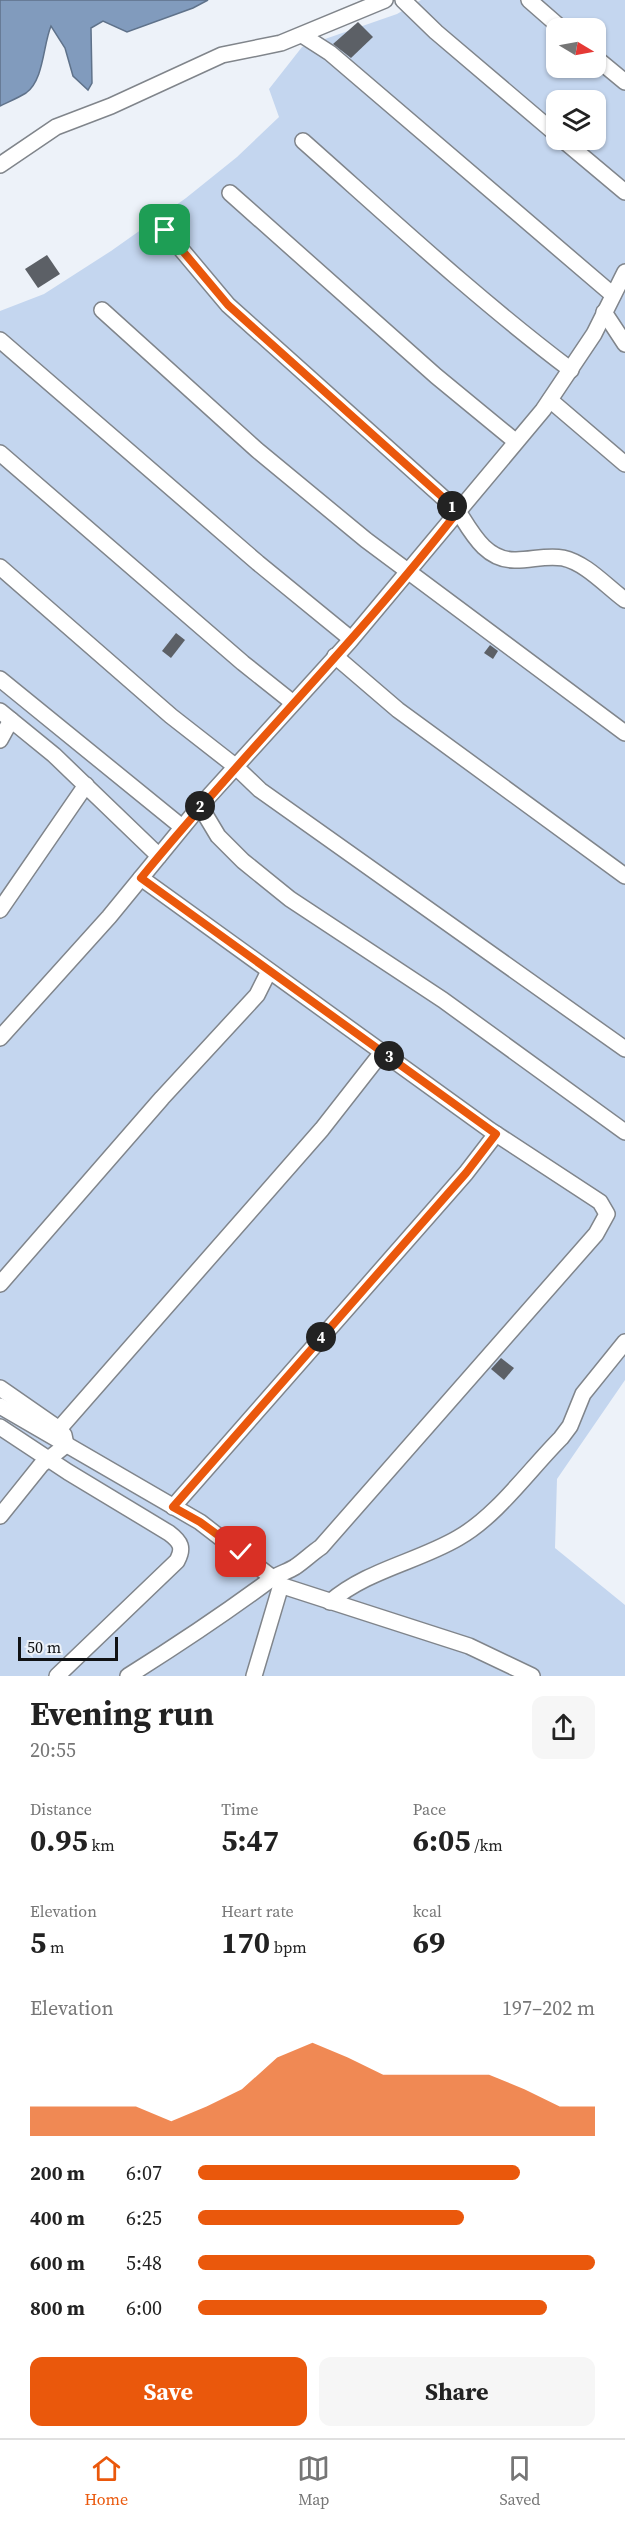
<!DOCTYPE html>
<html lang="en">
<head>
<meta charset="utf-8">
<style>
  body { margin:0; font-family:"Source Serif 4",serif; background:#f6f6f6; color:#222; height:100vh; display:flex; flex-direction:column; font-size:22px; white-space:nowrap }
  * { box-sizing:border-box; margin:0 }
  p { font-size:20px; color:#767676 }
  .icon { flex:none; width:33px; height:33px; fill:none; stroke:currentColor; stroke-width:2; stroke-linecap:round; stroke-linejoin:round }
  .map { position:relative; height:1676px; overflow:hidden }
  .side { display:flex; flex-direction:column; background:#fff; flex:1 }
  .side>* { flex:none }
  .needle { width:39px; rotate:100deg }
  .fabs { position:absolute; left:546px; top:18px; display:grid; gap:12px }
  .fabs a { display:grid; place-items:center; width:60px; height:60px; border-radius:12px; background:#fff; box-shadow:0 2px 4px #0004; font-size:30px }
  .scale { position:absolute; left:18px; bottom:15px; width:100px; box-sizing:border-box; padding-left:6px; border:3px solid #101214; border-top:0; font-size:16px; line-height:21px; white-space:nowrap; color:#101214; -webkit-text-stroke:4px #edf2f9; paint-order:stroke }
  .pin { position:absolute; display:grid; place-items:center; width:51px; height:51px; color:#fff; margin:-26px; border-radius:12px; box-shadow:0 3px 9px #0006 }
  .km { position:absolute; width:30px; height:30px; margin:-15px; border-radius:50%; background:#222; color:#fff; font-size:16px; line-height:30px; text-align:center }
  .round { display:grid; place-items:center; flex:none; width:63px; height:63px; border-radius:12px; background:#f6f6f6 }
  .head { display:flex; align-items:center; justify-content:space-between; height:102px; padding:0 30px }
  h1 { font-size:33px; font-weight:700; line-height:45px }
  .stats { display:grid; grid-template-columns:repeat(3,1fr); gap:9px; height:102px; padding:6px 30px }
  .stats div { display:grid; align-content:center }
  .stats b { font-size:30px; font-weight:700 }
  .stats small { font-size:16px; font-weight:400 }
  .stats p { font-size:16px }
  .chart { height:168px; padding:12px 30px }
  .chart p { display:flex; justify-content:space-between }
  .chart svg { width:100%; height:108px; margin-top:6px; fill:#ea580c; opacity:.7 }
  .cta { display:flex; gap:12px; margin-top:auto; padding:12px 30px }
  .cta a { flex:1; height:69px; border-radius:12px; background:#ea580c; color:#fff; font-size:24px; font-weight:700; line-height:69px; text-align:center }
  .cta a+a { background:#f6f6f6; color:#222 }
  ul { padding:0 30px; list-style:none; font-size:20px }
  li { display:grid; grid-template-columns:96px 72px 1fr; align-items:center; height:45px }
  li i { height:15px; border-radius:8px; background:#ea580c }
  .tabs { display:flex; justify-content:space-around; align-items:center; height:84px; border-top:2px solid #e0e0e0; background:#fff; font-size:16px; color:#767676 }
  .tabs a { display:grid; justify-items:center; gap:3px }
  .tabs .current { color:#ea580c }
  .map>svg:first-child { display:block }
</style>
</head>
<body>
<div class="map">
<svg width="625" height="1676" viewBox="0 0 625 1676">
  <rect width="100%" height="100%" fill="#edf2f9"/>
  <path fill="#c4d6ef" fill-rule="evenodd" d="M 421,0 L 625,0 L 625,1380 L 557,1479 L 555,1548 L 625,1605 L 625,1676 L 0,1676 L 0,311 L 44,294 L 111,251 L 186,198 L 237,157 L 279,117 L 269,89 L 302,47 L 397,14 ZM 556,28 L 596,28 L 596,68 L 556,68 ZM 556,100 L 596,100 L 596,140 L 556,140 Z"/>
  <path fill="#819bbd" stroke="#5f728a" stroke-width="1.5" d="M 0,0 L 208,0 L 193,8 L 127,32 L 103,21 L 91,28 L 92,83 L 88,90 L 73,76 L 65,48 L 51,26 C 43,45 44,80 26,93 C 18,98 8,102 0,106 Z"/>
  <g fill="#5c6066">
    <path d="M 358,22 L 373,37 L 351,58 L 333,44 Z"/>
    <path d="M 47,255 L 60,274 L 38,288 L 25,269 Z"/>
    <path d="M 176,633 L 185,640 L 171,658 L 162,651 Z"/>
    <path d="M 490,645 L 498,651 L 493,659 L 484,653 Z"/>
    <path d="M 501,1358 L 514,1368 L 504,1380 L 491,1369 Z"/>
  </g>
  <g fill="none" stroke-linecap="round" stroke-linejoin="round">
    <defs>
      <g id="minor">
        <path d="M 403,0 L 436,32 L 556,134"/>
        <path d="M 529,0 L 561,28"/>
        <path d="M 302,35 L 330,53 L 613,295"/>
        <path d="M 596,58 L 625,82"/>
        <path d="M 563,140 L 625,192"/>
        <path d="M 303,141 C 391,219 477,299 571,370"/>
        <path d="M 0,165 L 56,127 L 111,106 L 222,55 L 281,43 L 385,0"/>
        <path d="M 230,193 L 436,376 L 515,441"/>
        <path d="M 165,230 L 228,305 L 458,511 C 472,533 486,561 516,560 C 532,560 547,555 563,558 C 586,563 606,586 625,600"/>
        <path d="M 102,310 L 257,450 L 366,540 L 625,733"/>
        <path d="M 604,312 L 625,344"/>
        <path d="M 0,340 L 258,563 L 351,639"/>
        <path d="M 550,400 L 625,464"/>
        <path d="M 0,453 L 243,663 L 292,702"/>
        <path d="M 0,567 L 171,716 L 235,766 L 260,790 L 625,1049"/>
        <path d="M 335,656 L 398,710 L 625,876"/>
        <path d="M 0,679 L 182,827"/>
        <path d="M 0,711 L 54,755 L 159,856"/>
        <path d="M 0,740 L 11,720"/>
        <path d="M 200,806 L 218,836 L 243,861 L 290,899 L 443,1000 L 625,1132"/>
        <path d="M 0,910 L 86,785"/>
        <path d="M 0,1038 L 109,917 L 200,806 L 349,642 L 543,410 L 594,334 L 625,272"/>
        <path d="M 0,1284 L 162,1098 L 257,995 L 269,971"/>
        <path d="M 0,1388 L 59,1429 L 64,1435 L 66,1445 L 41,1465 L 0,1516"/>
        <path d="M 0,1406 L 200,1522 L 283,1586 L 469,1646 L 532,1676"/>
        <path d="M 0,1427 L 68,1472 L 169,1533 C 181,1542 184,1548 177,1561 L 57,1676"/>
        <path d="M 59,1429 L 322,1129 L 383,1051"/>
        <path d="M 173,1507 L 466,1173 L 496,1134"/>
        <path d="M 330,1602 C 367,1570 417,1562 458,1538 C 497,1516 529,1470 561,1438 L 570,1426 L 583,1394 L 625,1342"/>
        <path d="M 128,1676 C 176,1646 224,1614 270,1580 C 278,1574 287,1572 295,1567 C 304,1561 312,1553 321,1547 L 596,1234 L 607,1214 L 600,1202 L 490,1130 L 141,878"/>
        <path d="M 254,1676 L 281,1585"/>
      </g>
    </defs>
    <use href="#minor" stroke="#80858b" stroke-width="18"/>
    <use href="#minor" stroke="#fff" stroke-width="15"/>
  </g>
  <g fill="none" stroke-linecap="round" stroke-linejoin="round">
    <defs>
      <path id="route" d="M 165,230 L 228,305 L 458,511 C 359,639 243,753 141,878 L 496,1134 L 466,1173 L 173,1507 L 200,1522 L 241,1552"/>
    </defs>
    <use href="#route" stroke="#fff" stroke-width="12"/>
    <use href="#route" stroke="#ea580c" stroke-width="8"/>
  </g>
</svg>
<div class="fabs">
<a><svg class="needle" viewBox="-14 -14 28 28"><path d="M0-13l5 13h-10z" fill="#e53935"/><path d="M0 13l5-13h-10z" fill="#767676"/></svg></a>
<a><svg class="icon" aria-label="layers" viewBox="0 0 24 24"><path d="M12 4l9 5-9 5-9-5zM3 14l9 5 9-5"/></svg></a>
</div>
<div class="scale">50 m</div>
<div class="pin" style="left:165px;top:230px;background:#1e9e55"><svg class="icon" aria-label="arrive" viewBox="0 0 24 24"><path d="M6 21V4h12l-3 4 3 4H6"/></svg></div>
<div class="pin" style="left:241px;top:1552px;background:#d93025"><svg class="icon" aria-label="check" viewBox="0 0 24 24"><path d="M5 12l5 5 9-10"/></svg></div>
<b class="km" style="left:452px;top:506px">1</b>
<b class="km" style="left:200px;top:806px">2</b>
<b class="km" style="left:389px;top:1056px">3</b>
<b class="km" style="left:321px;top:1337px">4</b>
</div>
<section class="side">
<div class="head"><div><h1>Evening run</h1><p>20:55</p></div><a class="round"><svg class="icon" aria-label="share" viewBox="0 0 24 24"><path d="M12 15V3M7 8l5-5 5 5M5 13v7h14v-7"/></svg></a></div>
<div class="stats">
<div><p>Distance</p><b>0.95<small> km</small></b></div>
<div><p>Time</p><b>5:47</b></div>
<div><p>Pace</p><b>6:05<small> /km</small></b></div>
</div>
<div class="stats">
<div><p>Elevation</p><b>5<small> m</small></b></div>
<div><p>Heart rate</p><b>170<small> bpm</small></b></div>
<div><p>kcal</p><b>69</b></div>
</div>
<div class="chart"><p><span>Elevation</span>197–202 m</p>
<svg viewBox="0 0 160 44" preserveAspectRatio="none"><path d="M0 44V32L10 32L20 32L30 32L40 38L50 32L60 25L70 12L80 6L90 12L100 19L110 19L120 19L130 19L140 25L150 32L160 32V44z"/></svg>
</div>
<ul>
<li><b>200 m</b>6:07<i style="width:81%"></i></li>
<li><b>400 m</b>6:25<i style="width:67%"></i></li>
<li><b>600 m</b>5:48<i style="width:100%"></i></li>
<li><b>800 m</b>6:00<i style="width:88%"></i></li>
</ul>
<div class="cta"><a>Save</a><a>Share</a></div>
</section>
<nav class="tabs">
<a class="current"><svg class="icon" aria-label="home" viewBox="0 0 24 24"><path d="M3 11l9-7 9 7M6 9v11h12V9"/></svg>Home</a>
<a><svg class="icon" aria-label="map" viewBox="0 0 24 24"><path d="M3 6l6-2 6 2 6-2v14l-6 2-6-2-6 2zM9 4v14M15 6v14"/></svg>Map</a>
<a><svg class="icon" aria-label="saved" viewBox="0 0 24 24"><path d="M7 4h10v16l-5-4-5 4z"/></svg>Saved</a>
</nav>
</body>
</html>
